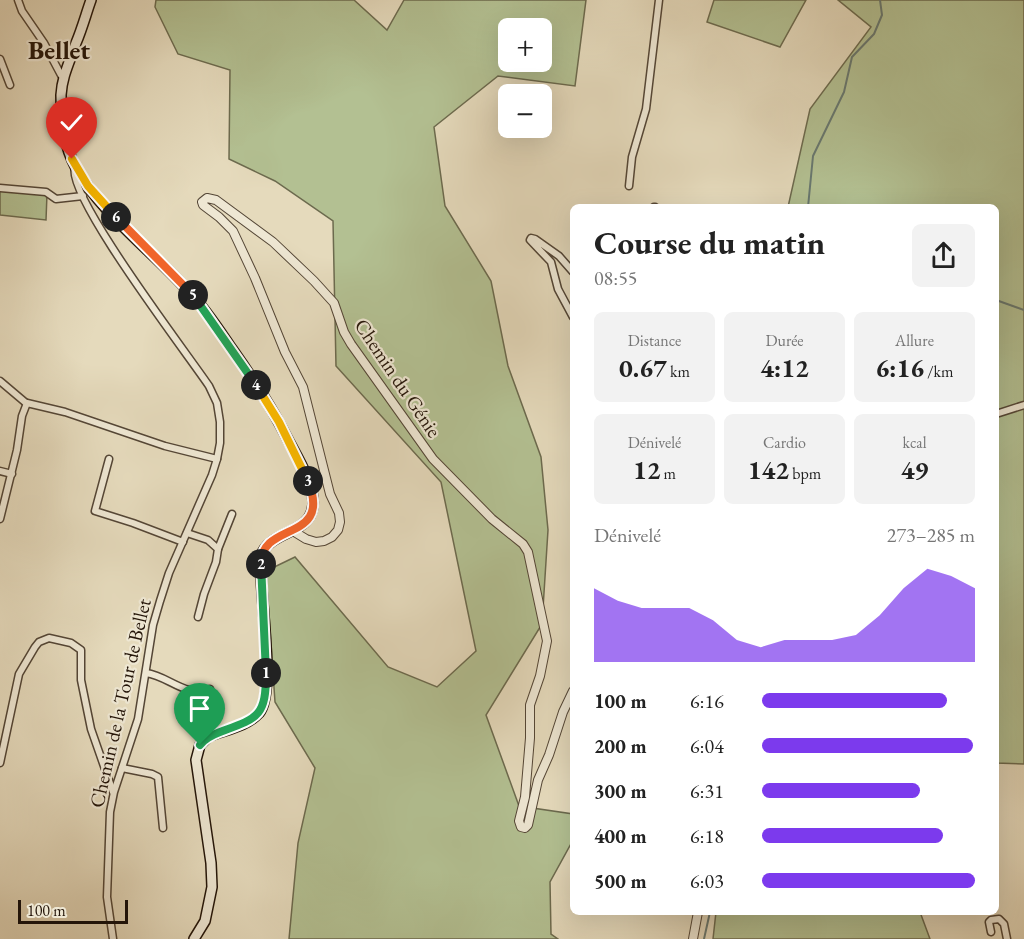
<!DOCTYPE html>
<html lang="fr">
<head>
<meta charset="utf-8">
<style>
  body { margin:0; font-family:"EB Garamond",serif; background:#f2f2f2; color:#222; height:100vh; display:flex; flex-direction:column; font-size:22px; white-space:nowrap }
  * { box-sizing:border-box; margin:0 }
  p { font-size:20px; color:#767676 }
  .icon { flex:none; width:33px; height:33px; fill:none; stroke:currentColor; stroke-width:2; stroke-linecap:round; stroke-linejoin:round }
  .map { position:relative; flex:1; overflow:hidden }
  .sheet { position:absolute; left:570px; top:204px; width:429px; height:711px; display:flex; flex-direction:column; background:#fff; border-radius:9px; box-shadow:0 6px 24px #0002 }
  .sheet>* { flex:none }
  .fabs { position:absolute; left:498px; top:18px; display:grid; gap:12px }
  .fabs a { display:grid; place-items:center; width:54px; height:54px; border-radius:9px; background:#fff; box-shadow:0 6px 24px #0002; font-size:30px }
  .scale { position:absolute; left:18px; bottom:15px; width:110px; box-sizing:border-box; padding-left:6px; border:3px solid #241509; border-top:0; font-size:16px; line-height:21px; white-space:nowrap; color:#241509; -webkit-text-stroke:4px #eee7d3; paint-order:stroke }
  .pin { position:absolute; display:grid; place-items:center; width:51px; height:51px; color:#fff; margin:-62px -26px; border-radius:50% 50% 50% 0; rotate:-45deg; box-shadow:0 0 6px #0007 }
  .pin .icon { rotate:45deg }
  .km { position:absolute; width:30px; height:30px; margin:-15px; border-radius:50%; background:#222; color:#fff; font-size:16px; line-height:30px; text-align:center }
  .round { display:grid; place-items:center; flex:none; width:63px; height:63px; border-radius:9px; background:#f2f2f2 }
  .summary { display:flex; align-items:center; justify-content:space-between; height:102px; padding:0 24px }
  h1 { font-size:33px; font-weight:700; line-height:45px }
  .figures { display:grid; grid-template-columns:repeat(3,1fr); gap:9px; height:102px; padding:6px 24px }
  .figures div { display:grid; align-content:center; border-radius:9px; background:#f2f2f2; text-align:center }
  .figures b { font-size:26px; font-weight:700 }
  .figures small { font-size:16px; font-weight:400 }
  .figures p { font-size:16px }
  .chart { height:168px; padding:12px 24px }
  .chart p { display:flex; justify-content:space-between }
  .chart svg { width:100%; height:108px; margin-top:6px; fill:#7c3aed; opacity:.7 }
  ul { padding:0 24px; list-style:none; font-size:20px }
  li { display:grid; grid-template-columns:96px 72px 1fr; align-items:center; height:45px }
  li i { height:15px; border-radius:8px; background:#7c3aed }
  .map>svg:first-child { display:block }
</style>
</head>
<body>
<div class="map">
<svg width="1024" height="939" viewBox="0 0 1024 939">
  <rect width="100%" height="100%" fill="#e5dabc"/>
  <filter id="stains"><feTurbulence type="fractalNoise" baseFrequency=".00333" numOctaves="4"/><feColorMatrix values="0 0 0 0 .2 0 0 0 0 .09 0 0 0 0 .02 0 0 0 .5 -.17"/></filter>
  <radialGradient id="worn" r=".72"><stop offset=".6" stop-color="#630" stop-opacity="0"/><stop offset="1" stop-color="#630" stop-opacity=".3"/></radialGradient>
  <g fill="#b3c092" stroke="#6c6a4e" stroke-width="1.5" fill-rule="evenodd">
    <path d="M 156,0 L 354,0 L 387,30 L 404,0 L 586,0 L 575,86 L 498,76 L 434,127 L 445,206 L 491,281 L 508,366 L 541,457 L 548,530 L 542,624 L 486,715 L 519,806 L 573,814 L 573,840 L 550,882 L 551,934 L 558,939 L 289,939 L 298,843 L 315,768 L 275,702 L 266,571 L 295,557 L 388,667 L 437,687 L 476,651 L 441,482 L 336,366 L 333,221 L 275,181 L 229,159 L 230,70 L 178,54 L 155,7 ZM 508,28 L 542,28 L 542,62 L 508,62 Z"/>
    <path d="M 714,0 L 806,0 L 780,47 L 707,22 Z"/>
    <path d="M 838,0 L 1024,0 L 1024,764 L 996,763 L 996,207 L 788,207 L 810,109 L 871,27 Z"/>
    <path d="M 0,190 L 47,194 L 46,220 L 0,215 Z"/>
    <path d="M 716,912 L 920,912 L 930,939 L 713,939 Z"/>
  </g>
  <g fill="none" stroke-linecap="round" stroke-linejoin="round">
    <g stroke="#687870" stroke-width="2">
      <path d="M 808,207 L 813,156 L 844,92 L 852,57 L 874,34 L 882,15 L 880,0"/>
      <path d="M 996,300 L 1024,310"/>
      <path d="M 704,939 L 710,912"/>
    </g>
    <defs>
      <g id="minor">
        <path d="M 18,0 L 22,11 L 44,43 L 61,75 L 64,77"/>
        <path d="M 0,59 L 10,85"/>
        <path d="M 75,167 C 64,193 189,356 209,386 L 217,403 L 220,422 L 220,443 L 217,459 L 212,475 L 169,573 L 160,601 L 153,625 L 138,719 L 114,792 L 110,812 L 107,897 L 113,939"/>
        <path d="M 629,186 L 632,157 L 646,109 L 659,0"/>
        <path d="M 0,188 L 46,192 L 56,199 L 83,196"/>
        <path d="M 654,207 L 655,207"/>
        <path d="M 573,272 L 559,256 L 535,239 L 531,238 L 530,240 L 551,262 L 558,289 L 573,317"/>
        <path d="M 0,381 L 26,403"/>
        <path d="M 996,414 L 1024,405"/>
        <path d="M 109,459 L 95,511 L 133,523 L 183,542"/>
        <path d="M 0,471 L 12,474"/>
        <path d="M 0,519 L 17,450 L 22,416 L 27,403 L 65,412 L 165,446 L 217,459"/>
        <path d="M 187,533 L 208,540 L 218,549 L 216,562 L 204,594 L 198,617"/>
        <path d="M 218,549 L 232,514"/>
        <path d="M 146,673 C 169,676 185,698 210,689"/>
        <path d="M 0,763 L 19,674 L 35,647 L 39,642 L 49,638 L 71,643 L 81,650 L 81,680 L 91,729 L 113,792"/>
        <path d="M 122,768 L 152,774 L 158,777 L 163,828"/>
        <path d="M 991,932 L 989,922 L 991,920 L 999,919 L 1004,924 L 1007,939"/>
      </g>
      <g id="tertiary">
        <path d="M 293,531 L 306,539 L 316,542 L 324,541 L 332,537 L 338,530 L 340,522 L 339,513 L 330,494 L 303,387 L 285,352 L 255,278 L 233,231 L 219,217 L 203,205 L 202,202 L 207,198 L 216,200 L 273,242 L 314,281 L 334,303 L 344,332 L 351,344 L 433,459 L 492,519 L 523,544 L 528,552 L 547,641 L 540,676 L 530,705 L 530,738 L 525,797 L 519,821 L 521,827 L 525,828 L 528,825 L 538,780 L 549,755 L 563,712 L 573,691"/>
        <path d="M 693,939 L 698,912"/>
      </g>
      <path id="secondary" d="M 91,0 C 86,14 82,29 76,43 C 70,61 62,76 61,95 C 61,118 64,146 75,166 C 101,214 155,253 191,294 C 207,311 219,330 232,349 C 251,376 270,404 285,434 C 294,452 315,484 313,505 C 311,535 269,530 261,556 C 258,589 277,692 259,713 C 246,727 224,730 208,737 L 200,745 L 196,760 L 211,863 L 212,887 L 205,921 L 194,939"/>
    </defs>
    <use href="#minor" stroke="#544636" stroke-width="9"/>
    <use href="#tertiary" stroke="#544636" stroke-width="10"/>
    <use href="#secondary" stroke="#241509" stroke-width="12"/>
    <use href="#minor" stroke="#eee7d3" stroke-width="6"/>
    <use href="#tertiary" stroke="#eee7d3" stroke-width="8"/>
    <use href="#secondary" stroke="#eee7d3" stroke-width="9"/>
  </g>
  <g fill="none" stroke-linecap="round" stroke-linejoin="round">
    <defs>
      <path id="split-1" d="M 200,745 C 205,738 212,735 220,732 C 258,718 266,717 266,673"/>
      <path id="split-2" d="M 261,564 L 266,673"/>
      <path id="split-3" d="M 261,564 C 261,520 333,543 308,481"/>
      <path id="split-4" d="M 256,385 L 279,422 L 308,481"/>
      <path id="split-5" d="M 193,295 L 256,385"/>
      <path id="split-6" d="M 116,217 L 193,295"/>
      <path id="split-7" d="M 72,159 L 88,186 L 116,217"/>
    </defs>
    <use href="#split-1" stroke="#fff" stroke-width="12"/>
    <use href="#split-2" stroke="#fff" stroke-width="12"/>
    <use href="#split-3" stroke="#fff" stroke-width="12"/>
    <use href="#split-4" stroke="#fff" stroke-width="12"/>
    <use href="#split-5" stroke="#fff" stroke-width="12"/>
    <use href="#split-6" stroke="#fff" stroke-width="12"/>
    <use href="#split-7" stroke="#fff" stroke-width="12"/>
    <use href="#split-1" stroke="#22a559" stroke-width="8"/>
    <use href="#split-2" stroke="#22a559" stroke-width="8"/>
    <use href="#split-3" stroke="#f0652b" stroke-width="8"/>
    <use href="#split-4" stroke="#f5b400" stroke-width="8"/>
    <use href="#split-5" stroke="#22a559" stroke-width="8"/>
    <use href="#split-6" stroke="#f0652b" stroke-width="8"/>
    <use href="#split-7" stroke="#f5b400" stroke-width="8"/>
  </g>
  <g text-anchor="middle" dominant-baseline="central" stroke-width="4.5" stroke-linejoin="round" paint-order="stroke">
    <g font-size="20" fill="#241509" stroke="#eee7d3">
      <text transform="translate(398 378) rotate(56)">Chemin du Génie</text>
      <text transform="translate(120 703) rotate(-77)">Chemin de la Tour de Bellet</text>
    </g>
    <g font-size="26" font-weight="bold" fill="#241509" stroke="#eee7d3">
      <text x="59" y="50">Bellet</text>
    </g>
  </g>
  <rect width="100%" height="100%" filter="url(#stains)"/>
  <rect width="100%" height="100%" fill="url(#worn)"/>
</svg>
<div class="fabs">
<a>+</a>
<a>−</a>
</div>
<div class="scale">100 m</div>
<div class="pin" style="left:200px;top:745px;background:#1e9e55"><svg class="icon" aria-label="arrive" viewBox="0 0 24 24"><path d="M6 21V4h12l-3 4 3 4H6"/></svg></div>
<div class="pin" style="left:72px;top:159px;background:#d93025"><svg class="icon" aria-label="check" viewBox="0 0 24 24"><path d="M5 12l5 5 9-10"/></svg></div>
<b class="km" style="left:266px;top:673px">1</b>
<b class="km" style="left:261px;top:564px">2</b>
<b class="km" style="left:308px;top:481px">3</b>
<b class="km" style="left:256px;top:385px">4</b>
<b class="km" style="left:193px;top:295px">5</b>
<b class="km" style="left:116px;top:217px">6</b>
<section class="sheet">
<div class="summary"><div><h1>Course du matin</h1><p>08:55</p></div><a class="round"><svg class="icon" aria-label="share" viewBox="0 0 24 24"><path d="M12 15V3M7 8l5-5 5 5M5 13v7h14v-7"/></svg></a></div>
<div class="figures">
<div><p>Distance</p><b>0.67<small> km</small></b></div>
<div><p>Durée</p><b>4:12</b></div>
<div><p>Allure</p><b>6:16<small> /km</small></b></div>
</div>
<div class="figures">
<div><p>Dénivelé</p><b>12<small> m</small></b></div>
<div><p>Cardio</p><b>142<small> bpm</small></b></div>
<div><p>kcal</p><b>49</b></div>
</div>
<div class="chart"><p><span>Dénivelé</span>273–285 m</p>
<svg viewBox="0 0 160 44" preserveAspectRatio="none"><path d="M0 44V14L10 19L20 22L30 22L40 22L50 27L60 35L70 38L80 35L90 35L100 35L110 33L120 25L130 14L140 6L150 9L160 14V44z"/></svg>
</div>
<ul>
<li><b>100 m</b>6:16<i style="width:87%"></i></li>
<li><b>200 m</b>6:04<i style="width:99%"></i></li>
<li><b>300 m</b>6:31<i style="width:74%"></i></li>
<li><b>400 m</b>6:18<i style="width:85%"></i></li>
<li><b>500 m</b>6:03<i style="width:100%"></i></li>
</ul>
</section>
</div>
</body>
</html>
